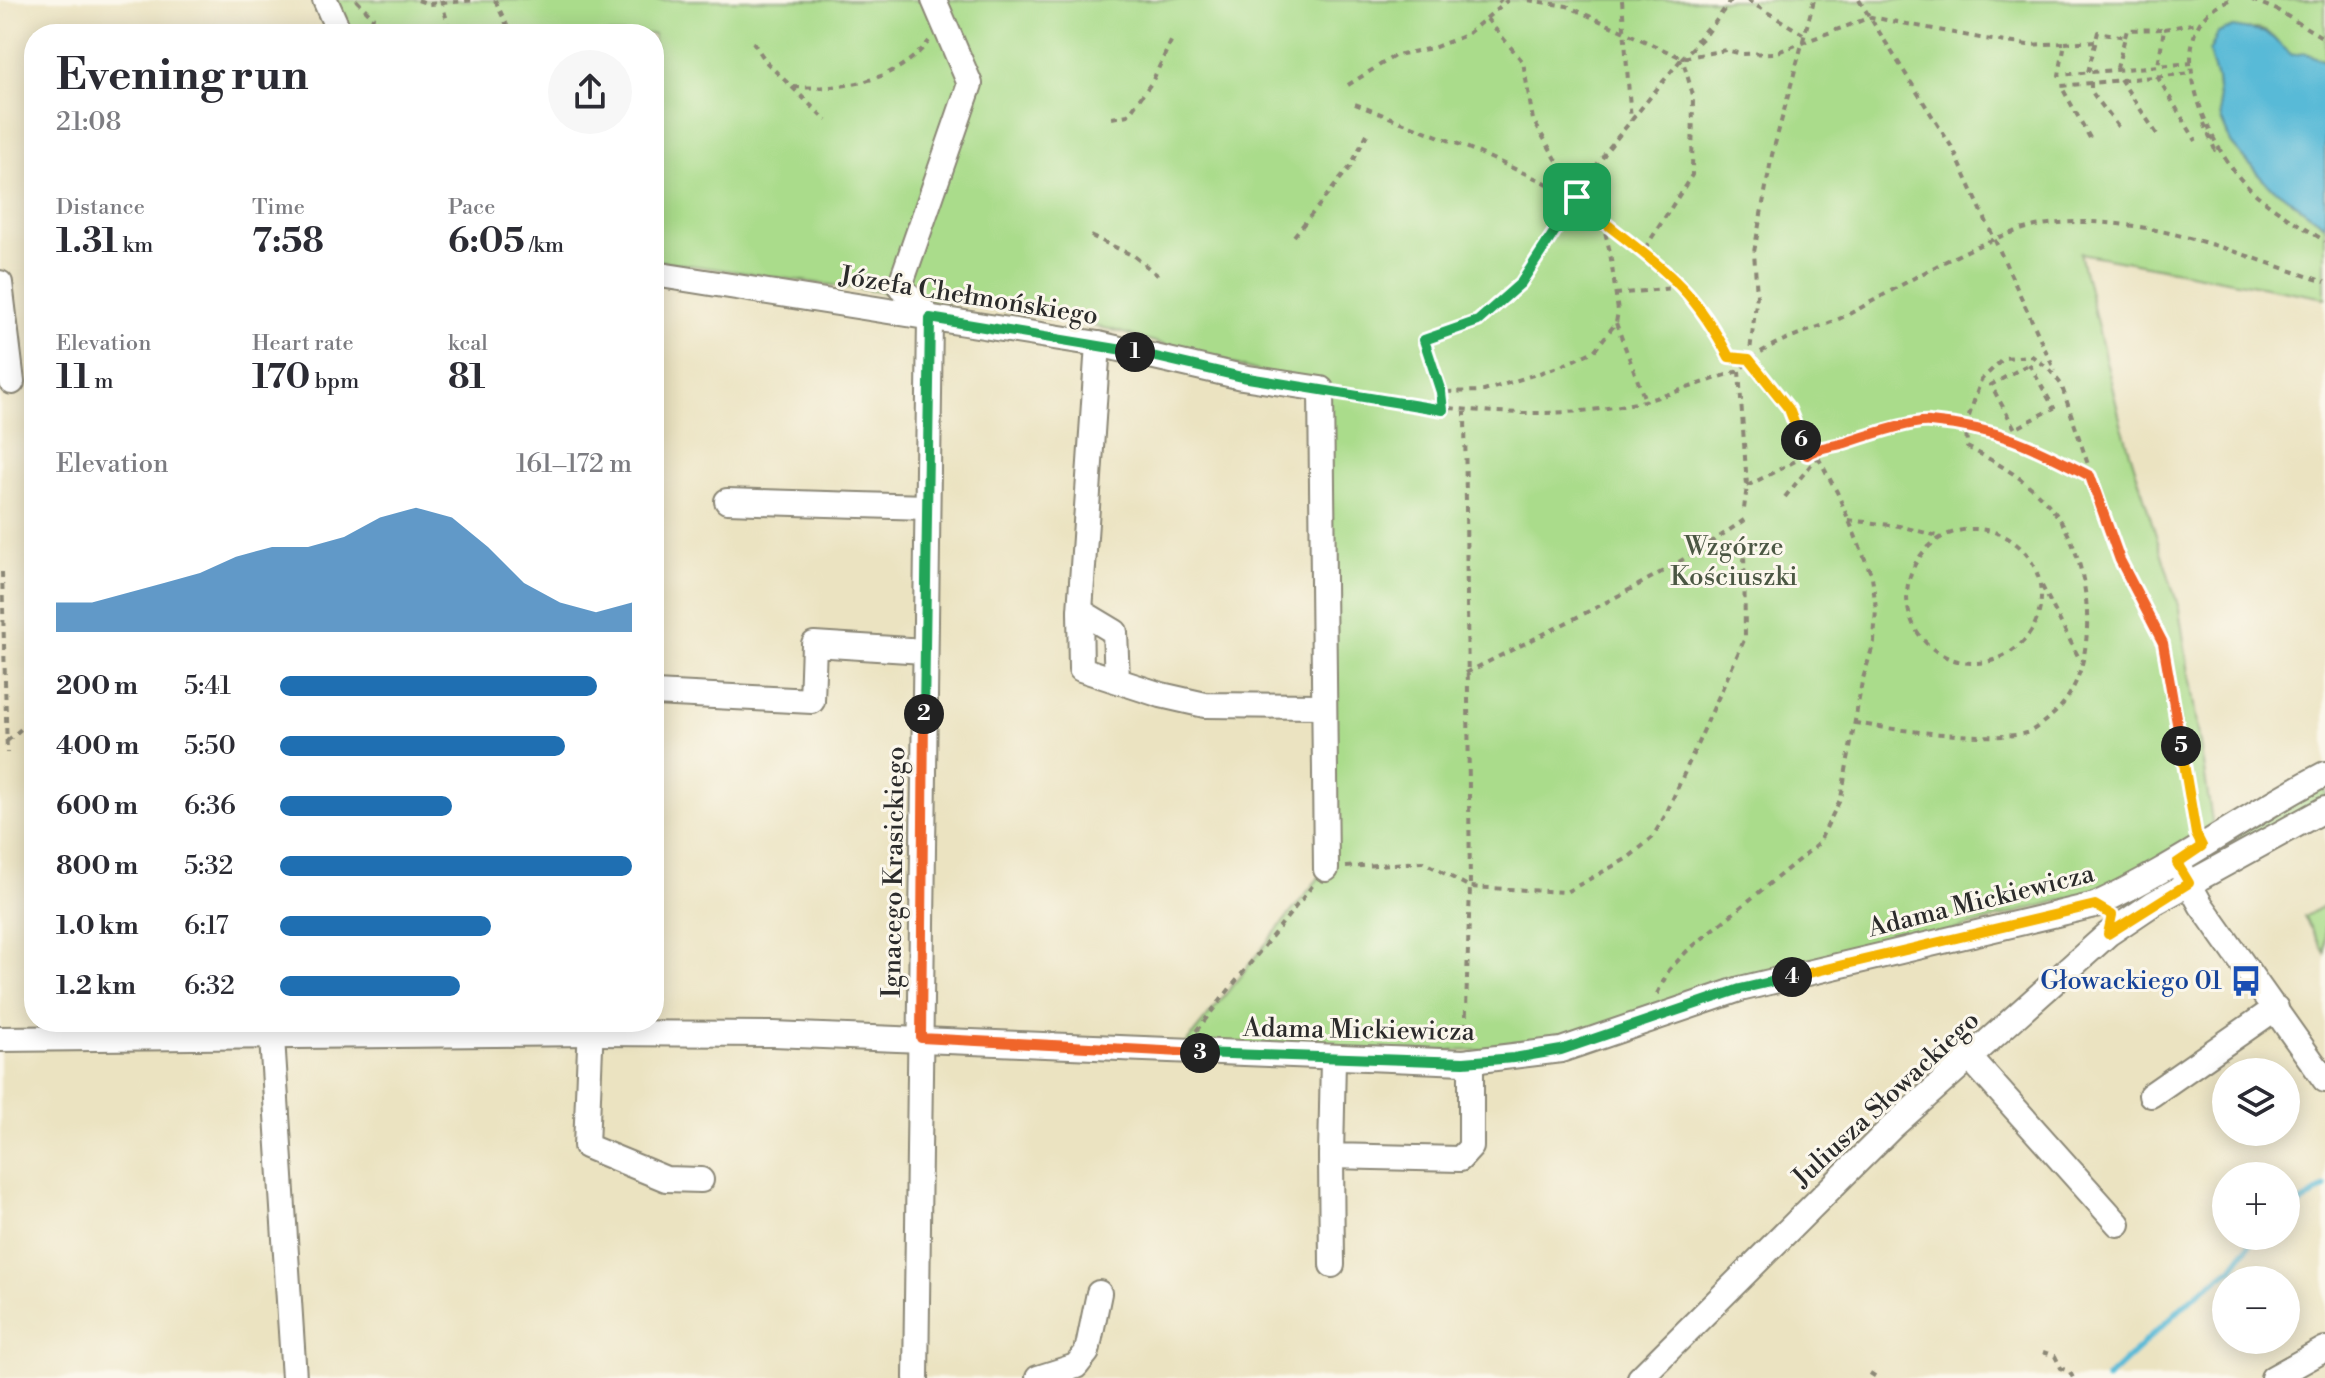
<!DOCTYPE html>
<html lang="en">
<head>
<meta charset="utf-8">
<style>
  body { margin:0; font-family:"Libre Bodoni",serif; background:#f7f7f7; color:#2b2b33; height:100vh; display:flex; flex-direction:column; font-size:30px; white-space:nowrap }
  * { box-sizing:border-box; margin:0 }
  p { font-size:26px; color:#7c7c81 }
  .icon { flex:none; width:44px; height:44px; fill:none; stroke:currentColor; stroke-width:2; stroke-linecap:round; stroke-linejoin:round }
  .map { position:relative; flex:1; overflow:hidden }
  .sheet { position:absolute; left:24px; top:24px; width:640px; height:1008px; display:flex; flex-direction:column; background:#fff; border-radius:32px; box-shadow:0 4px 20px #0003 }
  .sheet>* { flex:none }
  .buttons { position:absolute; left:2212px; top:1058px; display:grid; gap:16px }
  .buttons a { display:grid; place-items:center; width:88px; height:88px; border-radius:50%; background:#fff; box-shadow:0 4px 20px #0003; font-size:40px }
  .pin { position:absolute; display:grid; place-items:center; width:68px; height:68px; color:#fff; margin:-34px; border-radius:16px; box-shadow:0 4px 12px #0006 }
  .km { position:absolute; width:40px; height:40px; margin:-20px; border-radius:50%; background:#222; color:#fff; font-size:22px; line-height:40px; text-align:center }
  .round { display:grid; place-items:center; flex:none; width:84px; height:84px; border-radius:42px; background:#f7f7f7 }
  .headline { display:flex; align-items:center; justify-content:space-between; height:136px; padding:0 32px }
  h1 { font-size:44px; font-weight:800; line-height:60px }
  .stats { display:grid; grid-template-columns:repeat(3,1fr); gap:12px; height:136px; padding:8px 32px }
  .stats div { display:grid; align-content:center }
  .stats b { font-size:34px; font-weight:800 }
  .stats small { font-size:22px; font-weight:400 }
  .stats p { font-size:22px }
  .chart { height:224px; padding:16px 32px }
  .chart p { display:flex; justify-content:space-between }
  .chart svg { width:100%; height:144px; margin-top:8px; fill:#1f6fb2; opacity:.7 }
  ul { padding:0 32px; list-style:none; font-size:26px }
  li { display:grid; grid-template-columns:128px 96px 1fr; align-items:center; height:60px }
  li i { height:20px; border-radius:10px; background:#1f6fb2 }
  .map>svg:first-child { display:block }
</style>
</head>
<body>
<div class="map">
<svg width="2325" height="1378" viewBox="0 0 2325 1378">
  <rect width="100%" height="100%" fill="#fbf7ec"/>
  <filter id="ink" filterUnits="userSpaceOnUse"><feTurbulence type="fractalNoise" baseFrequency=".0125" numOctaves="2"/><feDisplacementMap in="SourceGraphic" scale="16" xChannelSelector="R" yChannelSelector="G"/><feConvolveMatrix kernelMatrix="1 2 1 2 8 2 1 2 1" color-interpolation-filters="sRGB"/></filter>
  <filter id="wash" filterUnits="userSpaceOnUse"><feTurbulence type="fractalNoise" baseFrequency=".006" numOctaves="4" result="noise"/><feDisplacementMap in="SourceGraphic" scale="32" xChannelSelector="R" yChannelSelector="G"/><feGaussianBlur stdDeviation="1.8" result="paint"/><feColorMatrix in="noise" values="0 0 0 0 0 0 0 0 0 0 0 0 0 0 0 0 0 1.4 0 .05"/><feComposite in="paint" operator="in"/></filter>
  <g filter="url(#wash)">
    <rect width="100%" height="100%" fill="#ebe3c1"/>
    <g fill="#aadc8b" stroke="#6a845b" stroke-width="2">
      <path d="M 334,0 L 2325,0 L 2325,61 L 2305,53 L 2292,56 C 2281,50 2277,39 2268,33 C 2248,20 2225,42 2209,52 L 2217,79 L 2221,119 L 2231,143 L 2263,180 L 2325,225 L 2325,298 L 2080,253 L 2121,423 L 2179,609 L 2212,821 L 2202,846 L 2102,889 L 1915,941 L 1561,1050 L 1179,1052 L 1326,869 L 1321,389 L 1109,329 L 972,305 L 654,260 L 654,34 L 352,34 Z"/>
      <path d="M 2325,783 L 2325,799 L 2215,859 L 2210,851 Z"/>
      <path d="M 2325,905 L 2325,953 L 2304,917 Z"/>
    </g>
    <path fill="#59bad7" stroke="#427281" stroke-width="2" d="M 2233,27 L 2267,33 L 2292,55 L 2305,53 L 2325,61 L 2325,225 L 2263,180 L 2231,143 L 2221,119 L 2217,79 L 2209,52 L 2218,33 Z"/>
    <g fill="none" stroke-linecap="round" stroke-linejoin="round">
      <g stroke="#59bad7" stroke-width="6">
        <path d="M 2286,1214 L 2325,1187"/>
        <path d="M 2107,1378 L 2193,1297 L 2232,1268 L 2256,1236"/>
      </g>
    </g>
  </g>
  <g filter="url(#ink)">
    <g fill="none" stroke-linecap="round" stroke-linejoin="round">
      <defs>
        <g id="minor">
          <path d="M 325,0 L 340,34"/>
          <path d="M 654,274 L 1098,344 L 1242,377 L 1321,389 L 1326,869"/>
          <path d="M 0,283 L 12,382"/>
          <path d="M 930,318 L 900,286 L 970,84 L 934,0"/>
          <path d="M 1098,344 L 1080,611 L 1081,669 L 1161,695 L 1205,705 L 1323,706"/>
          <path d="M 727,501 L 926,507"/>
          <path d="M 1080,611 L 1115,632 L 1117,679"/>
          <path d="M 654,693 L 812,701 L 814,644 L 924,651"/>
          <path d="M 2182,871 L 2201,905 L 2325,1080"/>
          <path d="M 271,1022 L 294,1378"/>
          <path d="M 591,1022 L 586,1146 L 666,1179 L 701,1180"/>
          <path d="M 0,1039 L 590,1033 L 773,1034 L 1464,1062 L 1561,1050 L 1740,989 L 2095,905 C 2175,868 2246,815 2325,774"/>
          <path d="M 1970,1058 L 2118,1224"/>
          <path d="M 1333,1059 L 1331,1156 L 1460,1159 L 1471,1147 L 1471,1061"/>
          <path d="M 2151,1095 L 2276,1008"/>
          <path d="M 1331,1156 L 1332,1265"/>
          <path d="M 916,1378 L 930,318"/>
          <path d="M 1038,1378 L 1076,1366 L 1087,1352 L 1099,1293"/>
          <path d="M 1640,1378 L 1892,1127 L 2108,934 L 2154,903 L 2325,809"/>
          <path d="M 2273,1378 L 2325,1349"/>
        </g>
      </defs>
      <use href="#minor" stroke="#8b8776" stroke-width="28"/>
      <g stroke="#8b8776" stroke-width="4" stroke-dasharray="6 6" stroke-linecap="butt">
        <path d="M 356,0 L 373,17 L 369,34"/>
        <path d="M 418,0 L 429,4 L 476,0"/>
        <path d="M 441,0 L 451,34"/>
        <path d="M 495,0 L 511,34"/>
        <path d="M 1499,0 L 1501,2"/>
        <path d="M 1528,0 L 1567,6 L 1682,58 L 1726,50 L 1742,54 L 1775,53 L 1871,17 L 1985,39 L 2028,45 L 2065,43 L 2059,75 L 2192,63"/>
        <path d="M 1622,0 L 1631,121"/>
        <path d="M 1731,0 L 1706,35 L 1682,58 L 1693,95 L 1692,175 L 1644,250 L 1699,304 L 1729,357 L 1749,359 L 1789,409 L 1807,455 L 1814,450"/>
        <path d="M 1747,0 L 1803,34"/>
        <path d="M 1859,0 L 1953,149 L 2055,371"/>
        <path d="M 2229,0 C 2154,27 2207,145 2245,184 C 2264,204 2301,226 2325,241"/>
        <path d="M 2252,0 L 2277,10 L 2325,39"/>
        <path d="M 1487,19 L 1523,62 L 1533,120 L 1569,181 L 1580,191"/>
        <path d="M 2164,29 L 2197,23"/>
        <path d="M 2125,37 L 2127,30 L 2164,29 L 2158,66"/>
        <path d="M 1696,41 L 1711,23"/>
        <path d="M 753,42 L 767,63 L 827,121"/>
        <path d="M 2065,43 L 2095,41"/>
        <path d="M 2088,72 L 2098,32 L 2125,37 L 2117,68"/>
        <path d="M 2157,76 L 2196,141"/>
        <path d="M 2120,79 L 2157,134"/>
        <path d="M 2091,82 L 2091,91 L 2119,128"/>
        <path d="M 1348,85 L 1396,55 L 1433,48 L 1466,35 L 1508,0"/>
        <path d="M 794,87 C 842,90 897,82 929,41"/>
        <path d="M 1355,104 L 1466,147 L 1577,197 L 1602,220 L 1610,252 L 1618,311 L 1616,323 L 1594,351 L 1561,366 L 1484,391 L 1441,392"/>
        <path d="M 1112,118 L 1128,115 L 1152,82 L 1173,37"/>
        <path d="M 2204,123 L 2215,150 L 2221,152"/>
        <path d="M 2090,138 L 2061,86 L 2193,73"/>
        <path d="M 1604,222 L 1644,250"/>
        <path d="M 1091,236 L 1134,256 L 1161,278"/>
        <path d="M 1294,236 L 1350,167 L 1367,134"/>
        <path d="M 1615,294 L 1683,287"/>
        <path d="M 1616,323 L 1645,400"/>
        <path d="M 1749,359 L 1757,295 L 1754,252 L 1772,155 L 1814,0"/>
        <path d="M 2029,364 L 2054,408 L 2015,429 L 1991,385 Z"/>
        <path d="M 1739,371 L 1747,486 L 1744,509"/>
        <path d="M 1343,392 C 1441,409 1541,424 1640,402 C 1673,394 1706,381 1739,371 C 1768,337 1814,333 1851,313 C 1903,285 1991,230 2049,224 C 2143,212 2237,254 2325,282"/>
        <path d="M 1443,410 L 1424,340 L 1478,321 L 1521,283 L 1608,149 L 1683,57"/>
        <path d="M 2090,476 L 2018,439 L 1966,425 L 1981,380 L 2004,358 L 2032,356 L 2048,368 L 2061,384 L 2120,560 L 2163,643 L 2194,826"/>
        <path d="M 1747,486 L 1807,455"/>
        <path d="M 1785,497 L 1818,456"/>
        <path d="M 1848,520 L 1899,526 L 1942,537"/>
        <circle cx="1974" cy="596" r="67"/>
        <path d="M 2,572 L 7,753"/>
        <path d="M 2042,586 L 2080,660"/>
        <path d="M 1466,673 C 1560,625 1657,581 1744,520"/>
        <path d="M 7,741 L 34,718"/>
        <path d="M 1346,867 L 1423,862 L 1470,887 L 1566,892 L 1628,858 L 1652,838 L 1666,814 L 1745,638 L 1744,545"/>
        <path d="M 1657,994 L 1669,970 L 1687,951 L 1818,844 L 1841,798 L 1862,682 L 1874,642 L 1876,609 L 1872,576 L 1837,492 L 1814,450 L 1927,421 L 1966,425 L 1967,447 C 2006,467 2043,489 2065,528 C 2094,581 2101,681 2046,720 C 2041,724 2033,731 2026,733 C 1996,742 1890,730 1856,723"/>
        <path d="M 1196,1031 L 1313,885"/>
        <path d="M 1465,1040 L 1470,887 L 1465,412"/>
        <path d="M 2043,1352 L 2055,1356 L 2061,1368 L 2070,1372 L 2073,1378"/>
        <path d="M 1870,1373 L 1878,1378"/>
      </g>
      <use href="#minor" stroke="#fff" stroke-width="24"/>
    </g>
  </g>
  <g fill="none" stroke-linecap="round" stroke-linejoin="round" filter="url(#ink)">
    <defs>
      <path id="split-1" d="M 1135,352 L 1242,377 L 1443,410 L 1441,392 L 1424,340 L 1478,321 L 1521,283 L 1577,197"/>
      <path id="split-2" d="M 924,714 L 930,318 L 1135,352"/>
      <path id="split-3" d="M 924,714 L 921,1038 L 1200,1053"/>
      <path id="split-4" d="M 1200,1053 L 1464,1062 L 1514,1058 L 1561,1050 L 1740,989 L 1792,977"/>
      <path id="split-5" d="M 1792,977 L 2095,905 L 2112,915 L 2108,934 L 2189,883 L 2177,863 L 2202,846 L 2196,834 L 2181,746"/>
      <path id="split-6" d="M 1801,440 L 1807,455 C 1819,446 1834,447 1848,442 C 1863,437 1915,420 1930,422 C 1997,428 2031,445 2090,476 L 2120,560 L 2163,643 L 2181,746"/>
      <path id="split-7" d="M 1577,197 C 1587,204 1594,214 1604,222 C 1663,269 1693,287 1729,357 L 1749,359 L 1789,409 L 1801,440"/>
    </defs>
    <use href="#split-1" stroke="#fff" stroke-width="16"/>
    <use href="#split-2" stroke="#fff" stroke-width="16"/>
    <use href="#split-3" stroke="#fff" stroke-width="16"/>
    <use href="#split-4" stroke="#fff" stroke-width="16"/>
    <use href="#split-5" stroke="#fff" stroke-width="16"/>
    <use href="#split-6" stroke="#fff" stroke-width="16"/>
    <use href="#split-7" stroke="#fff" stroke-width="16"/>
    <use href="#split-1" stroke="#22a559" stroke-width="10"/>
    <use href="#split-2" stroke="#22a559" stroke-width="10"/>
    <use href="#split-3" stroke="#f0652b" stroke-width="10"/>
    <use href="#split-4" stroke="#22a559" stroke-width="10"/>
    <use href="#split-5" stroke="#f5b400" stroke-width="10"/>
    <use href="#split-6" stroke="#f0652b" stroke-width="10"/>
    <use href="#split-7" stroke="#f5b400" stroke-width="10"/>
  </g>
  <defs>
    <symbol id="bus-bare" viewBox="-9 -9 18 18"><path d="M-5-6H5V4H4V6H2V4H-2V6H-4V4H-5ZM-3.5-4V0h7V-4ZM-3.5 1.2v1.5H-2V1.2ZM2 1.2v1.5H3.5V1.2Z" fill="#1a4fb4" stroke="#fbf7ec" stroke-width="2.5" paint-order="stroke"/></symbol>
  </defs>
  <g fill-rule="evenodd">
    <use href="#bus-bare" x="2224" y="959" width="44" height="44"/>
  </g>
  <g text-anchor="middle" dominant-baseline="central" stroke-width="6" stroke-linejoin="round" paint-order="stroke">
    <g font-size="26" fill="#2b2b2b" stroke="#fbf7ec">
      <text transform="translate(969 296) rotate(9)">Józefa Chełmońskiego</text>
      <text transform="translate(894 872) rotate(-89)">Ignacego Krasickiego</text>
      <text transform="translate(1981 901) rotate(-14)">Adama Mickiewicza</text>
      <text transform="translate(1359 1030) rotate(1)">Adama Mickiewicza</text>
      <text transform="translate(1886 1099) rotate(-43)">Juliusza Słowackiego</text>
    </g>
    <g font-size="26" fill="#4b5743" stroke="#fbf7ec">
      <text x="1734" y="547">Wzgórze<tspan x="1734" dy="30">Kościuszki</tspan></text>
    </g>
    <g font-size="26" fill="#164399" stroke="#fbf7ec" text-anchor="end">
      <text x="2222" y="981">Głowackiego 01</text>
    </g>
  </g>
</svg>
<div class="buttons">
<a><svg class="icon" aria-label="layers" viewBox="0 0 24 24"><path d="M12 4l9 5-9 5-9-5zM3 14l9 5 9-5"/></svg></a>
<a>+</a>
<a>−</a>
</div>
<div class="pin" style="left:1577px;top:197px;background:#1e9e55"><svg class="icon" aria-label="arrive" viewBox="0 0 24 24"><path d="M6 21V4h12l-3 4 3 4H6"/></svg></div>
<b class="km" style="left:1135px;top:352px">1</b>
<b class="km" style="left:924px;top:714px">2</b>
<b class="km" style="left:1200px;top:1053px">3</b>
<b class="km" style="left:1792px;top:977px">4</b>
<b class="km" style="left:2181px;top:746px">5</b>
<b class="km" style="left:1801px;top:440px">6</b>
<section class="sheet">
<div class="headline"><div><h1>Evening run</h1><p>21:08</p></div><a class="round"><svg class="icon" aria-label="share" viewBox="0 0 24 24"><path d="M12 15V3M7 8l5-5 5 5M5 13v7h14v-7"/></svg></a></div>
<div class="stats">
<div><p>Distance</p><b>1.31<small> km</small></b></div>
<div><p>Time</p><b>7:58</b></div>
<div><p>Pace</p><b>6:05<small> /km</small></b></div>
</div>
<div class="stats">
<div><p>Elevation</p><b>11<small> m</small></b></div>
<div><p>Heart rate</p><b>170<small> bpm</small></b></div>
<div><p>kcal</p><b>81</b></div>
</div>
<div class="chart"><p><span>Elevation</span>161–172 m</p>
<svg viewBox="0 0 160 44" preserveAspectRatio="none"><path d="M0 44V35L10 35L20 32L30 29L40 26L50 21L60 18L70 18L80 15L90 9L100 6L110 9L120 18L130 29L140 35L150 38L160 35V44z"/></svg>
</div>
<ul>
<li><b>200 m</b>5:41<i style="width:90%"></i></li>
<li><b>400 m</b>5:50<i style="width:81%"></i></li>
<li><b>600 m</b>6:36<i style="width:49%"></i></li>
<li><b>800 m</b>5:32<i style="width:100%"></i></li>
<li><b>1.0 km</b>6:17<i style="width:60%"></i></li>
<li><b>1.2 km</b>6:32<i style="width:51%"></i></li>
</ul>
</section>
</div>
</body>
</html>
